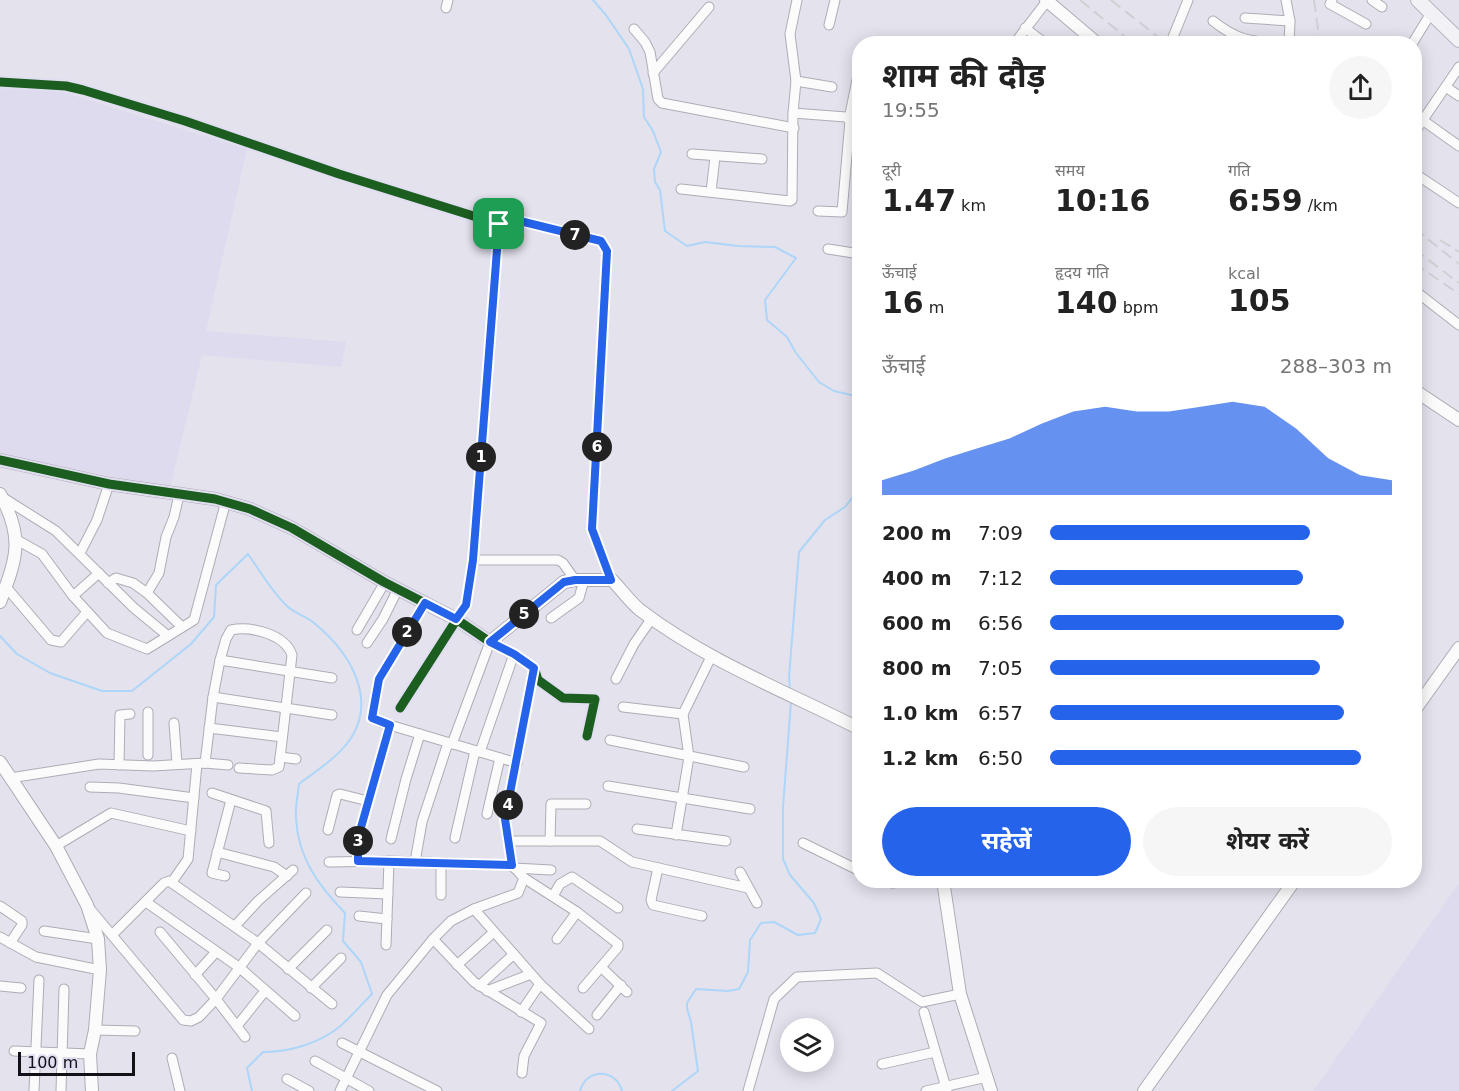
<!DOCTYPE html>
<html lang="hi">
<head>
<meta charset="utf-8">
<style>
  body { margin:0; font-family:"DejaVu Sans","Noto Sans Devanagari",sans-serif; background:#f6f6f6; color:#222; height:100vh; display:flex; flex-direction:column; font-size:22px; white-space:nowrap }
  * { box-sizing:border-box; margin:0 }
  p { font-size:20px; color:#767676 }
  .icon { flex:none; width:33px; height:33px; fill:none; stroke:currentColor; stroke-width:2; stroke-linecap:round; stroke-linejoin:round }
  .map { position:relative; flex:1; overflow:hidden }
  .panel { position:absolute; left:852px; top:36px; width:570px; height:852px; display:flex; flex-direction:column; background:#fff; border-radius:24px; box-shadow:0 3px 15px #0003 }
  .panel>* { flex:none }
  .tools { position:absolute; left:780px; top:1018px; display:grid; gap:12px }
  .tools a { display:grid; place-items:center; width:54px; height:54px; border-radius:50%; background:#fff; box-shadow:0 3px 15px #0003; font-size:30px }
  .scale { position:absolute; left:18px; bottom:15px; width:117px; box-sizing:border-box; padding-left:6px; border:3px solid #121118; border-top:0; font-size:16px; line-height:21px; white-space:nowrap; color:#121118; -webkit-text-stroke:4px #e1def1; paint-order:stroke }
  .pin { position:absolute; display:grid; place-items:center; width:51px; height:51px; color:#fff; margin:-26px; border-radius:12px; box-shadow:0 3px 9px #0006 }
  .km { position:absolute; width:30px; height:30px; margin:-15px; border-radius:50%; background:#222; color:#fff; font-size:16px; line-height:30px; text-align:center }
  .round { display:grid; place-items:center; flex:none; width:63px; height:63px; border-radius:32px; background:#f6f6f6 }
  .head { display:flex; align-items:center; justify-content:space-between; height:102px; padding:0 30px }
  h1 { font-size:33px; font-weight:700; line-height:45px }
  .stats { display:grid; grid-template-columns:repeat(3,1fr); gap:9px; height:102px; padding:6px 30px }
  .stats div { display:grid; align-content:center }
  .stats b { font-size:30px; font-weight:700 }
  .stats small { font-size:16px; font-weight:400 }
  .stats p { font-size:16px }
  .chart { height:168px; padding:12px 30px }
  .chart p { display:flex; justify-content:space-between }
  .chart svg { width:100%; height:108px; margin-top:6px; fill:#2563eb; opacity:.7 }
  .primary-button { display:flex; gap:12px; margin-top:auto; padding:12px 30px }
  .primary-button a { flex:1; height:69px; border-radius:36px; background:#2563eb; color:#fff; font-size:24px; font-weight:700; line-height:69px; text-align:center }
  .primary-button a+a { background:#f6f6f6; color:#222 }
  ul { padding:0 30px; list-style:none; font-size:20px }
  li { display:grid; grid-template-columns:96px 72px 1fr; align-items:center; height:45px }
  li i { height:15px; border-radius:8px; background:#2563eb }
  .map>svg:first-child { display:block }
</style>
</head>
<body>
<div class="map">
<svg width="1459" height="1091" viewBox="0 0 1459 1091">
  <rect width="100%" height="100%" fill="#e4e2ed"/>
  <g fill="#dedbef">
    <path d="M 0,87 L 53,89 L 247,149 L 206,331 L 346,342 L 341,367 L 202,355 L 170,488 L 0,454 Z"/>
    <path d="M 1459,883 L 1459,1091 L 1313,1091 L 1352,1036 Z"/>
  </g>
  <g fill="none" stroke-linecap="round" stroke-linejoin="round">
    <g stroke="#add6f8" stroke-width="2">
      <path d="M 593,0 L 606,15 L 629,49 L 643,89 L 644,117 L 653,131 L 661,152 L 654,169 L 655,182 L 660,190 L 665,231 L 687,246 L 705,242 L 738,246 L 775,247 L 796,258 L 765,300 L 767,320 L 787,337 L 796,353 L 819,382 L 834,391 L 860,397"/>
      <path d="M 0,636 L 17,654 L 50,673 L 102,691 L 132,691 L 191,644 L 214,617 L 216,585 L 248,554 C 260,571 272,592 287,606 C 294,613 306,616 314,623 C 351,653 381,703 345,746 C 333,761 314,772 299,784 C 298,795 295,807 296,818 C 298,858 318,885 345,913 L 343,941 L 361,962 L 372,994 C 361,1005 350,1018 338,1028 C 317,1044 289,1052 263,1052 L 247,1068 L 252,1091"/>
      <path d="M 790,690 L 789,677 L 799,552 L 825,520 L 845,507 L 860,488"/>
      <path d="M 580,1091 C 586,1068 616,1068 622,1091"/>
      <path d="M 672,1091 L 698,1071 L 691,1022 L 687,1008 L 687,1003 L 696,989 L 728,991 L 739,989 L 748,972 L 750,940 L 761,923 L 774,922 L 798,935 L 815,933 L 821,919 L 814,903 L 790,875 L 783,859 L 783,807 L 791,702"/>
    </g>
    <defs>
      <g id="street">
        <path d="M 1286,0 L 1290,21 L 1289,44"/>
        <path d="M 1332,0 L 1330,4 L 1366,24"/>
        <path d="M 1372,0 L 1382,7"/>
        <path d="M 446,8 L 448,0"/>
        <path d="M 1245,18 L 1290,21"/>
        <path d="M 1213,21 C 1237,40 1249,41 1279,44"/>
        <path d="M 829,25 L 835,0"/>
        <path d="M 1025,28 L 1046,44"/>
        <path d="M 634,29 L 645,42 L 650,52 L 658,99 L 662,103 L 794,128"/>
        <path d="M 1171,42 L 1188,0"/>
        <path d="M 1014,44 L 1047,1"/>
        <path d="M 1412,44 L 1431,13"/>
        <path d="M 653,73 L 709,7"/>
        <path d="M 796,81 L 832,87"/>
        <path d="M 0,82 L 66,86 L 83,90 L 185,121 L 339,174 L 499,224 L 473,560 L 466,605 L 400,708"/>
        <path d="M 1446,87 L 1459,96"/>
        <path d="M 793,113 L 846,117 L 850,121 L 860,123"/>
        <path d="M 1414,114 L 1459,146"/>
        <path d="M 849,119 L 860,65"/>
        <path d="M 1414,133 L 1459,67"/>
        <path d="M 692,154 L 762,159"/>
        <path d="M 1414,173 L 1459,203"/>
        <path d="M 681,189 L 790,201 L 792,200 L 793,113 L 796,81 L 790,34 L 797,0"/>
        <path d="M 711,192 L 715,157"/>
        <path d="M 818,211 L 842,212 L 850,121"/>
        <path d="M 499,224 L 524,222 L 601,241 L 607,251 L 592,529 L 611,580"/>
        <path d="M 828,249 L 860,254"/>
        <path d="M 1414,290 L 1459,325"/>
        <path d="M 2,497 L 56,531 L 134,608 L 168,636"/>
        <path d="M 17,540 L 42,554 L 73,596 L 107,633 L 147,649 L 194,620 L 226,501"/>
        <path d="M 80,553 L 97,520 L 109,484"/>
        <path d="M 473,560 L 558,560 L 563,563 L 575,580"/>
        <path d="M 108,583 L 116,578 L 133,583 L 147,593 L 182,627"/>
        <path d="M 6,587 L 51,640 L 61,642 L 87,612"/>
        <path d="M 147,593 L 159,573 L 166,537 L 174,517 L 179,495"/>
        <path d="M 73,596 L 99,573"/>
        <path d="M 425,603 L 379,679 L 372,718 L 383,723 L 517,763"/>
        <path d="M 551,618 L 579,598 L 584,580"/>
        <path d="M 357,630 L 385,582"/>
        <path d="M 367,643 L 383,619 L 398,589"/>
        <path d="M 220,660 L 226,639 L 231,630 C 251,626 285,634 292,655 L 279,767 L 272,770 L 239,768"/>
        <path d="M 534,667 L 505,819 L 512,865 L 524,878 L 577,912 L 618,944 L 618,947 L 583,988"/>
        <path d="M 616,679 L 634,644 L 652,618"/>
        <path d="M 213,697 L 332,715"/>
        <path d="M 623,707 L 683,714"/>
        <path d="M 148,712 L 148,755"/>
        <path d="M 174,723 L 177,764"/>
        <path d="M 209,728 L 282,737"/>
        <path d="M 610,740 L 744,767"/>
        <path d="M 452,744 L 490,642 L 534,667 L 538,680 L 563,698 L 595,699 L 587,736"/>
        <path d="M 480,752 L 514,654"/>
        <path d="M 280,757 L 296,759"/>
        <path d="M 205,763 L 213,697 L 220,660 L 332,678"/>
        <path d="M 119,765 L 120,715 L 130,714"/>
        <path d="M 10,778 L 99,764 L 153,766 L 205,763 L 228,765"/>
        <path d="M 608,786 L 750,809"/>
        <path d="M 90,787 L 119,788 L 194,798"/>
        <path d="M 212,793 L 266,811 L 269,843"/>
        <path d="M 487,814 L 500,758"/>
        <path d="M 637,829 L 726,841"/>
        <path d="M 328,830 L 337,795 L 340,794 L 368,801"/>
        <path d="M 676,835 L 689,757 L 683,714 L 711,657"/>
        <path d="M 455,838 L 475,751"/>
        <path d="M 391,839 L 406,779 L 420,734"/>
        <path d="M 508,841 L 600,841 L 632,862 L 748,888"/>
        <path d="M 550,841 L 551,804 L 586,804"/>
        <path d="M 803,843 L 860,871"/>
        <path d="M 56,846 L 111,813 L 191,831"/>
        <path d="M 217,852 L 274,867 L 287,876"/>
        <path d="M 358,861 L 358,838 L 390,725"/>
        <path d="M 329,862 L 389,861 L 512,865"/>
        <path d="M 415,862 L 422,822 L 448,743"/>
        <path d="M 514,868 L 551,870"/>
        <path d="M 658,868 L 651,900 L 653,905 L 702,916"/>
        <path d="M 740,872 L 757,903"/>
        <path d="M 225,876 L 212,873 L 231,800"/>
        <path d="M 881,880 L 892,883 L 915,880"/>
        <path d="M 172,882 L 188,859 L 197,764"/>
        <path d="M 340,892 L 388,894"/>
        <path d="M 441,895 L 441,863"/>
        <path d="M 553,896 L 560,884 L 572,877 L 618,908"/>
        <path d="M 146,902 L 240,968 L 295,1016"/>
        <path d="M 0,906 L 22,921 L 22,925 L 10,943"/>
        <path d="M 90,909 L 183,1020 L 191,1021 L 199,1017 L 216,999 L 258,943 L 306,893"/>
        <path d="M 474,909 L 540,984 L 589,1029"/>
        <path d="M 359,916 L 387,919"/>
        <path d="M 235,926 L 258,901 L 293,870"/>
        <path d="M 44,931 L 98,939"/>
        <path d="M 160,932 L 216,999 L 245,1037"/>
        <path d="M 112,935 L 164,883 L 169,881 L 258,943 L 332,1004"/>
        <path d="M 0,937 L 36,957 L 100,970"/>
        <path d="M 433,939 L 474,982 L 541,1023 L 524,1056 L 522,1073"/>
        <path d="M 557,939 L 577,912"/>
        <path d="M 386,945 L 389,861"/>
        <path d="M 457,965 L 494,932"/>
        <path d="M 601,967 L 627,992"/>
        <path d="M 288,969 L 327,930"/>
        <path d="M 195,975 L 215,953"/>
        <path d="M 0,986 L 21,988"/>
        <path d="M 479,986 L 514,954"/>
        <path d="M 311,988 L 341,958"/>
        <path d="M 487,991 L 531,974"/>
        <path d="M 521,1012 L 540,984"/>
        <path d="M 924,1012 L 947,1091"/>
        <path d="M 597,1015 L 621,985"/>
        <path d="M 237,1026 L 265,991"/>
        <path d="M 95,1030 L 135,1031"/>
        <path d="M 342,1043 L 437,1091"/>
        <path d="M 14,1051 L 90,1054"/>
        <path d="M 172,1058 L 180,1091"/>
        <path d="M 315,1061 L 369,1091"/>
        <path d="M 882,1064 L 935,1052"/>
        <path d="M 287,1079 L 309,1091"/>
        <path d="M 34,1091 L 39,980"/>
        <path d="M 61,1091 L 64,989"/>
        <path d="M 340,1091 L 387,995 L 433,939 L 451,921 L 474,909 L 518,893 L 524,878"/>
        <path d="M 748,1091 L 774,999 L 797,977 L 877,973 L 922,1002 L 960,994"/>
        <path d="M 926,1091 L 987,1077"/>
      </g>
      <g id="secondary">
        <path d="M 1046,0 L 1098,44"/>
        <path d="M 1414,390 L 1459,420"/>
        <path d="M 0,460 L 109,484 L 215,499 L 250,509 L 292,528 L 384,582 L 456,619 L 490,642 L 564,582 L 575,580 L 612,580 C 621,589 630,602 640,610 C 707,661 785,691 860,729"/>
        <path d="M 0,494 C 24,537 17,558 0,602"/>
        <path d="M 1414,711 L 1459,648"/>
        <path d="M 0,762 L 56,846 L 87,905 L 98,939 L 100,970 L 95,1030 L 90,1054 L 92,1091"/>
        <path d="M 943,880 L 960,994 L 991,1091"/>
        <path d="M 1144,1091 L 1295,880"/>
      </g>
      <path id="primary" d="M 1418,0 L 1459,40"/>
    </defs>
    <use href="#street" stroke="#aeacb4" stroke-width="11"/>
    <use href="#secondary" stroke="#aeacb4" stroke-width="14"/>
    <use href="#primary" stroke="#b5b6c0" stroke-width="16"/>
    <use href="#street" stroke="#fbfbfc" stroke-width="9"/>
    <use href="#secondary" stroke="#fbfbfc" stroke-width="12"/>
    <use href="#primary" stroke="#f2f2f6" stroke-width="14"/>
    <g stroke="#d0cfd2" stroke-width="2" stroke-dasharray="12 6" stroke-linecap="butt">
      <path d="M 1080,0 L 1134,44"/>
      <path d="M 1111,0 L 1167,44"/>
      <path d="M 1314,0 L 1320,44"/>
      <path d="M 1414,228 L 1459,264"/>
      <path d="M 1440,240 L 1459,252"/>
      <path d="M 1414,249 L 1459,283"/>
      <path d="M 1414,263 L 1459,294"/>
    </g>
    <defs>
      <g id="cycleway">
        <path d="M 0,82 L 66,86 L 83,90 L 185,121 L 339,174 L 499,224 L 473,560 L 466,605 L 400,708"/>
        <path d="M 0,460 L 109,484 L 215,499 L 250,509 L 292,528 L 384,582 L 456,619 L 490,642 L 514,654 L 534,667 L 538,680 L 563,698 L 595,699 L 587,736"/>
      </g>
    </defs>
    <use href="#cycleway" stroke="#e1def1" stroke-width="13"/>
    <use href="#cycleway" stroke="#1b5e20" stroke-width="9"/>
  </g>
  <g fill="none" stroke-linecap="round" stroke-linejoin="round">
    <defs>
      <path id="route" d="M 524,222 L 601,241 L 607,251 L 592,529 L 611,580 L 575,580 L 564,582 L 490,642 L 514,654 L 534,668 L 505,819 L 512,865 L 358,861 L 358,838 L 390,725 L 372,718 L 379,679 L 425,603 L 456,619 L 466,605 L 473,560 L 499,224 Z"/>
    </defs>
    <use href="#route" stroke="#fff" stroke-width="12"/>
    <use href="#route" stroke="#2563eb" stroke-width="8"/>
  </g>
</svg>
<div class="tools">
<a><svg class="icon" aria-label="layers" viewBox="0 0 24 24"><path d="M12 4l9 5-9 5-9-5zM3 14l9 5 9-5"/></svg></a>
</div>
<div class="scale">100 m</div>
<div class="pin" style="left:499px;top:224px;background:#1e9e55"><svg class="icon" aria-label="arrive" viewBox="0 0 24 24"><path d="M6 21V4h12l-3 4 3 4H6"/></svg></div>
<b class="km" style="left:481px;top:457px">1</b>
<b class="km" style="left:407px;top:632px">2</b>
<b class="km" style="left:358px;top:841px">3</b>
<b class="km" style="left:508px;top:805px">4</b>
<b class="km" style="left:524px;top:614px">5</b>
<b class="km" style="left:597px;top:447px">6</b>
<b class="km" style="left:575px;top:235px">7</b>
<section class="panel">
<div class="head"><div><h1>शाम की दौड़</h1><p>19:55</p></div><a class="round"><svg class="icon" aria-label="share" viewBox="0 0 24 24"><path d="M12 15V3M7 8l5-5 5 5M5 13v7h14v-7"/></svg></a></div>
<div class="stats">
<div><p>दूरी</p><b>1.47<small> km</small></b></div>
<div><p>समय</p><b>10:16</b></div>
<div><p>गति</p><b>6:59<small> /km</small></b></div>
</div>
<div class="stats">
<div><p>ऊँचाई</p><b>16<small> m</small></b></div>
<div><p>हृदय गति</p><b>140<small> bpm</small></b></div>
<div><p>kcal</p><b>105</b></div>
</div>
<div class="chart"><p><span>ऊँचाई</span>288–303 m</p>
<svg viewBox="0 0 160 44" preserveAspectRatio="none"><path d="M0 44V38L10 34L20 29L30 25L40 21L50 15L60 10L70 8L80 10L90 10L100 8L110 6L120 8L130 17L140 29L150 36L160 38V44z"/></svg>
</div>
<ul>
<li><b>200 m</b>7:09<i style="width:76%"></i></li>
<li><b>400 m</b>7:12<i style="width:74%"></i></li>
<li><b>600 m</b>6:56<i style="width:86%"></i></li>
<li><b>800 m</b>7:05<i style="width:79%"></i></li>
<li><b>1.0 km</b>6:57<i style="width:86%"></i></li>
<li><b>1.2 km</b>6:50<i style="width:91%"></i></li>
</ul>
<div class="primary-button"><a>सहेजें</a><a>शेयर करें</a></div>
</section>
</div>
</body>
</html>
